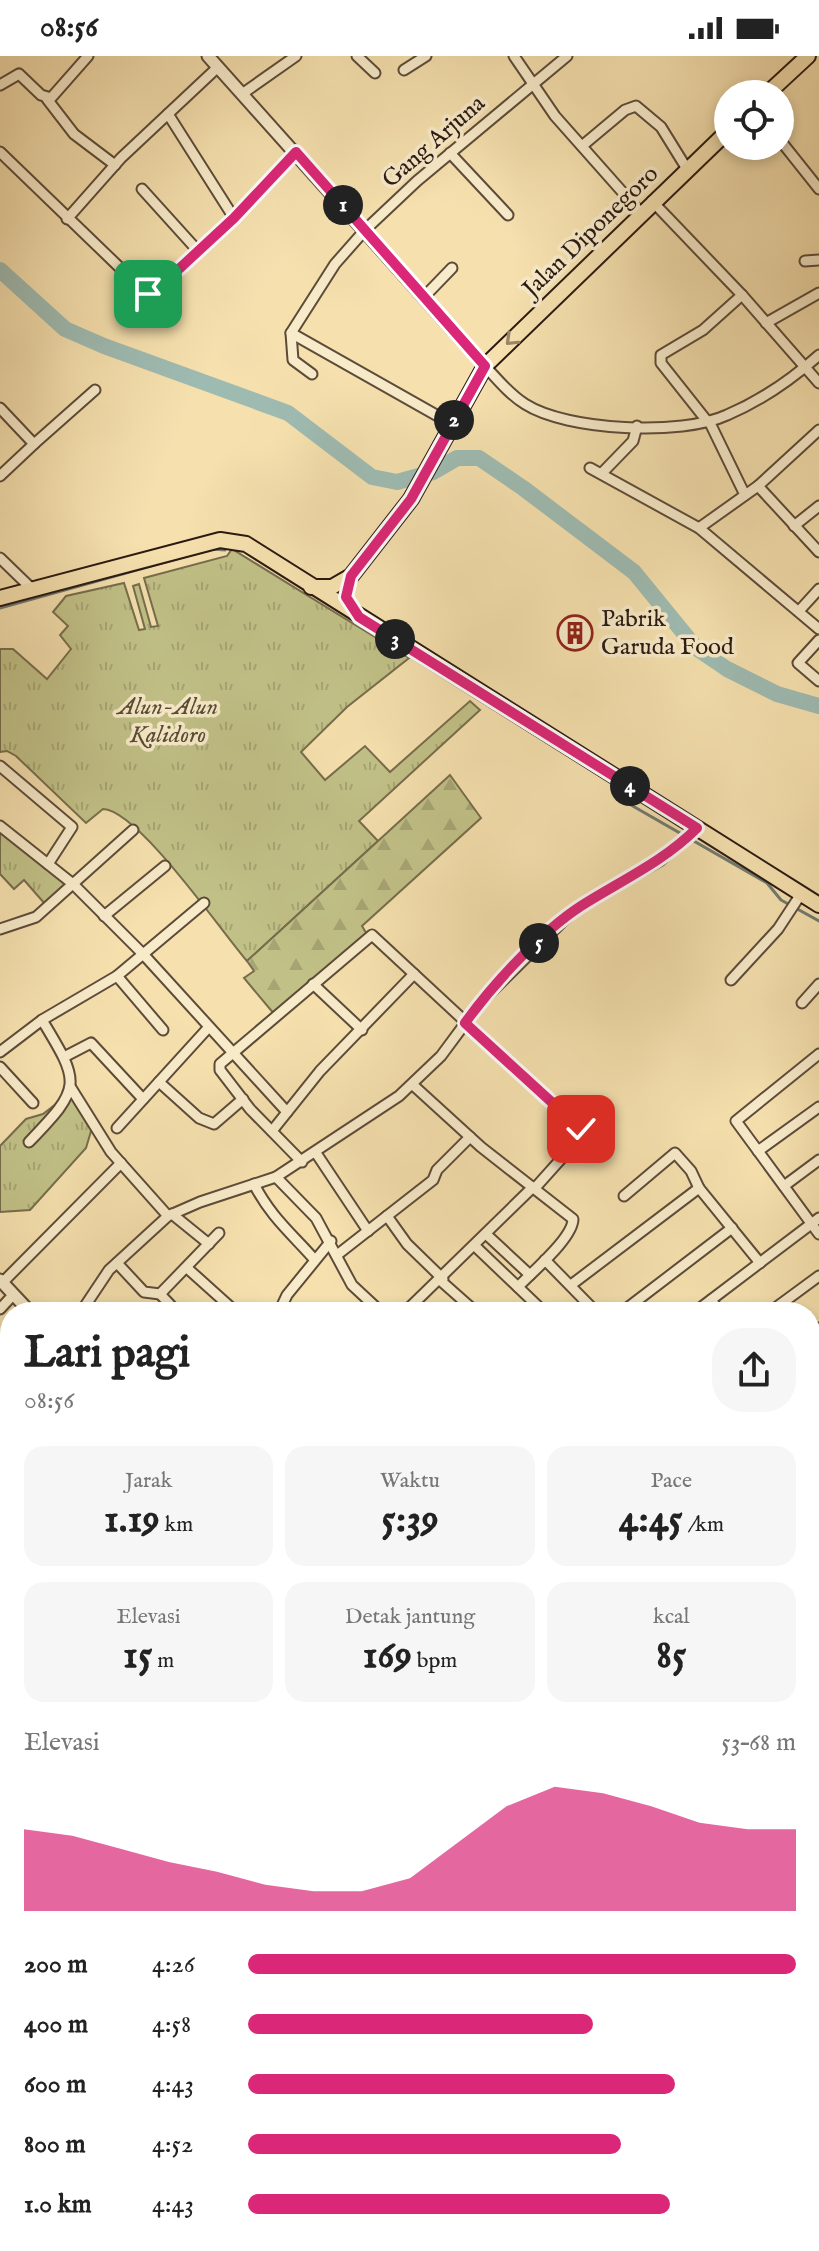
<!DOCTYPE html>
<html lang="id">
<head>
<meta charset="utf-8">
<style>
  body { margin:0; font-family:"IM FELL English",serif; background:#f6f6f6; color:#222; height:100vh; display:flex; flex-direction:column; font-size:30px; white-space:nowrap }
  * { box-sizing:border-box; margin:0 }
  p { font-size:26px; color:#767676 }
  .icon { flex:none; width:44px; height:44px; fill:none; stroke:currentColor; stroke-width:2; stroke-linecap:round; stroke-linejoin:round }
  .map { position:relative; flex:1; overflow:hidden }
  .panel { position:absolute; left:0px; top:1246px; width:820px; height:950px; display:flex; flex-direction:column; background:#fff; border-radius:32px 32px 0 0; box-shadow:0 4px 12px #0003 }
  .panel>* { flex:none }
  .buttons { position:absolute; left:714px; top:24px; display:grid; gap:16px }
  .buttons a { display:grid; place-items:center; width:80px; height:80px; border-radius:50%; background:#fff; box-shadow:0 4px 12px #0003; font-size:40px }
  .pin { position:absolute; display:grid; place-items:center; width:68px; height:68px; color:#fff; margin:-34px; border-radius:16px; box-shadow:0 4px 12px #0006 }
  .km { position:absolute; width:40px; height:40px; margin:-20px; border-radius:50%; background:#222; color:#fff; font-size:22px; line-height:40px; text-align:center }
  .round { display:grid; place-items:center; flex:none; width:84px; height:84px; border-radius:32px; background:#f6f6f6 }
  .headline { display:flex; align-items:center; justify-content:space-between; height:136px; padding:0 24px }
  h1 { font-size:44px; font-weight:700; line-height:60px }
  .stats { display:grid; grid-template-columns:repeat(3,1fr); gap:12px; height:136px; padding:8px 24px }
  .stats div { display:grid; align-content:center; border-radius:20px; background:#f6f6f6; text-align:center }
  .stats b { font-size:40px; font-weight:700 }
  .stats small { font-size:22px; font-weight:400 }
  .stats p { font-size:22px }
  .chart { height:224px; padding:16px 24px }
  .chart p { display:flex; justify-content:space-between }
  .chart svg { width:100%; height:144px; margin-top:8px; fill:#db2777; opacity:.7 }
  ul { padding:0 24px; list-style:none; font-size:26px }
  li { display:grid; grid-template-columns:128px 96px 1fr; align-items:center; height:60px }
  li i { height:20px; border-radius:10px; background:#db2777 }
  .status { display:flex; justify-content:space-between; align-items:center; height:56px; padding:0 40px; background:#fff; direction:ltr }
  .status svg { height:22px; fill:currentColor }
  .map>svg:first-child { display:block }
</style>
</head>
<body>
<div class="status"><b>08:56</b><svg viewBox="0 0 49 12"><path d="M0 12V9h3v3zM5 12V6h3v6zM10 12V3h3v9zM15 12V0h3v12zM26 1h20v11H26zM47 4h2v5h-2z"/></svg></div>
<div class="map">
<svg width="819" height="2195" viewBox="0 0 819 2195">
  <defs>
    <pattern id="grass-tufts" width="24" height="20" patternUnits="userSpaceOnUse" patternTransform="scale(2)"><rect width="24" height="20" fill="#c1c187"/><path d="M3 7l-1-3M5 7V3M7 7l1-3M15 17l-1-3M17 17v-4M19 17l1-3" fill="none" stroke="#a6a574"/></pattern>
    <pattern id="forest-firs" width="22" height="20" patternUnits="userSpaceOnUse" patternTransform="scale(2)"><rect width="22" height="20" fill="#c1c187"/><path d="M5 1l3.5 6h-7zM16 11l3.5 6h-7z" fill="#a6a574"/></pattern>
  </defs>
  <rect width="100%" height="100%" fill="#f5e0ae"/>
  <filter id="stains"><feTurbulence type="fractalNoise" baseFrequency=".0025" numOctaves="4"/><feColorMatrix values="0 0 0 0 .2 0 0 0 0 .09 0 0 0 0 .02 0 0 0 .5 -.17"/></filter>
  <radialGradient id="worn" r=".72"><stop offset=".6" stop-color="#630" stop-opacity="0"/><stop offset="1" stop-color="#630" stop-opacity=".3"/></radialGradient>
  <g fill="url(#grass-tufts)" stroke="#766d4c" stroke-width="2">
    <path d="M 232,493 L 409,602 L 347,651 L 301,696 L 325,724 L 365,690 L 390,716 L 470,645 L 480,654 L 359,765 L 378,785 L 247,905 C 221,875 138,754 103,753 L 86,767 L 16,700 L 7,695 L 0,696 L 0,593 L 13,593 L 47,623 L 71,593 L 60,579 L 68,570 L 53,556 L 66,540 L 124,527 L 139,574 L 145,573 L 133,530 L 139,528 L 151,571 L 158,570 L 144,522 L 227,500 Z"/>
    <path d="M 0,770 L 69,824 L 45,848 L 24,824 L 14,833 L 0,818 Z"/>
    <path d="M 70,1037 L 92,1072 L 86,1092 L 30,1154 L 0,1156 L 0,1090 L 26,1063 L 43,1058 Z"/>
  </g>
  <path fill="url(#forest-firs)" stroke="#766d4c" stroke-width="2" d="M 450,719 L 481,762 L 362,870 L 368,880 L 275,959 L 244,922 L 254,915 L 247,905 Z"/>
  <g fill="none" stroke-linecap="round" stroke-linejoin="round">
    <g stroke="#707a72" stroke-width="3">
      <path d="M 213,493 L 225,494"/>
      <path d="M 0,552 L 205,495"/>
      <path d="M 624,745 L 767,827 L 781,844 L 819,865"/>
    </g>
    <g stroke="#9ebbb2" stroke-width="16">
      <path d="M 0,214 L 65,273 L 104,290 L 288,357 L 372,421 L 397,426 L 433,416 L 457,402 L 479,402 L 523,432 L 634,516 L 696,592 L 727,613 L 777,638 L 819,650"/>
      <path d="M 810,1879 L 819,1873"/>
      <path d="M 0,1934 L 10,1928"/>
    </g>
    <defs>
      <g id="minor">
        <path d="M 357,0 L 375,17"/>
        <path d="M 514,0 L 555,60 L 641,157"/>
        <path d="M 404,14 L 426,0"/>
        <path d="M 0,29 L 19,18 L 41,39 L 51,42 L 88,0"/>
        <path d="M 242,38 L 296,0"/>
        <path d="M 47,43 L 74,78 L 115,109"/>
        <path d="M 168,58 L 234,162"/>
        <path d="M 780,84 L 819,133"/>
        <path d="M 582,90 L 625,54 L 636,50 L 661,71 L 687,113"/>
        <path d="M 0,96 L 144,235 L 151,238 L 234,162 L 296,96"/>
        <path d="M 450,97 L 508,159"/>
        <path d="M 142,133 L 198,195"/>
        <path d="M 652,145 L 742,239 L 819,327"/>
        <path d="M 67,163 L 121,102 L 218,11"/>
        <path d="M 805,205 L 819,204"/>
        <path d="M 424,241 L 452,212"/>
        <path d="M 766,267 L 819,237"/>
        <path d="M 291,277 L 293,304 L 312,318"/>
        <path d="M 485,310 C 497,323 509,338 525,348 C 567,375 682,380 727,359 C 760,345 792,323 819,299"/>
        <path d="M 0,352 L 34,388 L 0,420"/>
        <path d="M 707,365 L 661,307 L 661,299 L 703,274 L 742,239"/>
        <path d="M 709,365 L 745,439"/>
        <path d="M 452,368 L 291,277 L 335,208 L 365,174 L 417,125 L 567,0"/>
        <path d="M 34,388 L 95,334"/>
        <path d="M 590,412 L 699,472 L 819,573"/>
        <path d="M 602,417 L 633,385 L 637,370"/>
        <path d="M 758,430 L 819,496"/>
        <path d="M 794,470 L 819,450"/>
        <path d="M 699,472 L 758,430 L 819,374"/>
        <path d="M 0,502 L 33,534"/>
        <path d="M 799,555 L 819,533"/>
        <path d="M 819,584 L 798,607 L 819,625"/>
        <path d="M 0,710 L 72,771 L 48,808"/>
        <path d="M 0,770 L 73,828 L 143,898 L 287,1056"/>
        <path d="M 104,860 L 165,810"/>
        <path d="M 0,873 L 36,861 L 133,774"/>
        <path d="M 117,920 L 163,974"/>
        <path d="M 731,924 L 778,873 L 801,838"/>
        <path d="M 313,928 L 362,974"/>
        <path d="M 802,947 L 819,928"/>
        <path d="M 0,996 L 42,964 L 117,920 L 204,847"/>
        <path d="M 819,998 L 736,1065 L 819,1178"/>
        <path d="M 64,1001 L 91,987 L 143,1043"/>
        <path d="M 0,1011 L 33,1047"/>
        <path d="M 159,1026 L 199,1062 L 214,1068 L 243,1043"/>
        <path d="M 413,1029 L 481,1091 L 573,1163 C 573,1182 532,1216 518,1231"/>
        <path d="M 71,1032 L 111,1096 L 168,1160"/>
        <path d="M 117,1072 L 208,972"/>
        <path d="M 272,1075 L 320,1015 L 414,918"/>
        <path d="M 29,1086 C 82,1031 81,1028 42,964"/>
        <path d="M 758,1095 L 819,1051"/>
        <path d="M 316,1097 L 368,1175"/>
        <path d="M 302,1106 L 250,1053 L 220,1014 L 220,1008 L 372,879 L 581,1073 L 578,1084 L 535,1132"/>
        <path d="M 276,1121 L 316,1162 L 352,1229 L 381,1256"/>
        <path d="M 254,1128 C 270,1160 292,1178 314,1203"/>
        <path d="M 784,1130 L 819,1104"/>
        <path d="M 624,1140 L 675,1097 L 691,1115 L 699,1132"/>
        <path d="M 172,1158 L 209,1188"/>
        <path d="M 387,1160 L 407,1188 L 443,1223"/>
        <path d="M 487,1179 L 530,1219"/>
        <path d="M 476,1191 L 544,1256"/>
        <path d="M 337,1199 L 433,1124 L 437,1114 L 470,1081"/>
        <path d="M 545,1204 L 596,1256"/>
        <path d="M 117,1207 L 144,1236 L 160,1238"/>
        <path d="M 187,1212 L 236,1256"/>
        <path d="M 441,1225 L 476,1256"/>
        <path d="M 2,1227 L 121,1107"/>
        <path d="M 571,1229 L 699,1132 L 760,1207"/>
        <path d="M 711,1244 L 720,1256"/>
        <path d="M 0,1253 L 13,1239"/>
        <path d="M 81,1256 L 109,1214 L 168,1160 L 200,1146 L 276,1121 L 399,1040 L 441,1000 L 481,946 L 561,867 L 578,852 L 661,804 L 697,772"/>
        <path d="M 177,1256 L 160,1238 L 219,1177"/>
        <path d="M 279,1256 L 287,1239 L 331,1185"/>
        <path d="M 405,1256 L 533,1131"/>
        <path d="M 622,1256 L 732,1172"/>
        <path d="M 695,1256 L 819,1162"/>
        <path d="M 770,1256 L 819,1220"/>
        <path d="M 810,1279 L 819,1272"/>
        <path d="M 810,1330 L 819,1324"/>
        <path d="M 810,1378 L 819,1390"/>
        <path d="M 0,1406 L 10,1414"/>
        <path d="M 810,1428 L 819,1422"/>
        <path d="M 0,1436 L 10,1423"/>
        <path d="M 810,1506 L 819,1501"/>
        <path d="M 810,1519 L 819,1536"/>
        <path d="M 810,1641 L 819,1634"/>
        <path d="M 0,1709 L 10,1723"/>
        <path d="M 810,1768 L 819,1757"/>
        <path d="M 0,1809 L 10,1797"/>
        <path d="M 810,1839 L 819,1847"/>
        <path d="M 810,1862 L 819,1855"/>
        <path d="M 810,2033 L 819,2026"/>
      </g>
      <g id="tertiary">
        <path d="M 208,0 L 485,310"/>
        <path d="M 0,1224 L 30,1256"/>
        <path d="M 810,2175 L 819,2180"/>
      </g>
      <g id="primary">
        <path d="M 767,38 L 808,0"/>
        <path d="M 311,531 L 332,531 L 351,520 L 411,443 L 485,310 L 728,75"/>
        <path d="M 0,542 L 220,484 L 246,488 L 819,849"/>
      </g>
    </defs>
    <use href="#minor" stroke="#5d4b39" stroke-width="13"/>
    <use href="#tertiary" stroke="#5d4b39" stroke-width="15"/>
    <use href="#primary" stroke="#2a1912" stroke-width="18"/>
    <use href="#minor" stroke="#f8ebca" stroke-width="9"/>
    <use href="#tertiary" stroke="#f8ebca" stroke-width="11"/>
    <use href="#primary" stroke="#f5e0ae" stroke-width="14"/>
  </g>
  <defs><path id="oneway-chevron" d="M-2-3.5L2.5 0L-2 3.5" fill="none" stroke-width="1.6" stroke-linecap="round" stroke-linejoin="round" transform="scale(2)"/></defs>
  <use stroke="#9a8668" href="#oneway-chevron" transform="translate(511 284) rotate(136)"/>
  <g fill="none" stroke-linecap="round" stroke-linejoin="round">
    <defs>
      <path id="route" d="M 148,238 L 154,236 L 234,162 L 296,96 L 485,310 L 411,443 L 351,520 L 346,541 L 359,561 L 697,772 C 663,806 622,824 581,850 C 541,876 493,928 465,967 L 581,1073"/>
    </defs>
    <use href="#route" stroke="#fff" stroke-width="16"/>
    <use href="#route" stroke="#db2777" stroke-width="10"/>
  </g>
  <defs>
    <symbol id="building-ring" viewBox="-11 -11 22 22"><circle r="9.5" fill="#f8ebca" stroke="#8f2418" stroke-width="1.5"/><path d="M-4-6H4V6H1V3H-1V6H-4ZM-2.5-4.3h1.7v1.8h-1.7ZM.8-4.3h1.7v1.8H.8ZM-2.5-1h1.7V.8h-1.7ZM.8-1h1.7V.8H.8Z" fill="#8f2418"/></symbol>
  </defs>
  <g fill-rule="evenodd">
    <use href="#building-ring" x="555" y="557" width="40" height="40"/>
  </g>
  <g text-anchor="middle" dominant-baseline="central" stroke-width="7" stroke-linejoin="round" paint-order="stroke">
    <g font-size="24" fill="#2a1912" stroke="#f8ebca">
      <text transform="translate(434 86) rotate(-41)">Gang Arjuna</text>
      <text transform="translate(591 176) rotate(-44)">Jalan Diponegoro</text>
    </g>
    <g font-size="24" fill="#2a1912" stroke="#f8ebca" text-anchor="start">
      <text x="601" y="563">Pabrik<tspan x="601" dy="28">Garuda Food</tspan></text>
    </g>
    <g font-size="24" font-style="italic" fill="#574b35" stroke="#f8ebca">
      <text x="168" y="651">Alun-Alun<tspan x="168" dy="28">Kalidoro</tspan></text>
    </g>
  </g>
  <rect width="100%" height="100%" filter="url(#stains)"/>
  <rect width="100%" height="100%" fill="url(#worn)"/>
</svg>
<div class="buttons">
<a><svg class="icon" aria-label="locate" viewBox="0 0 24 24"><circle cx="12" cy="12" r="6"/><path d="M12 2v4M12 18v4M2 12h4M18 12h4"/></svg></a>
</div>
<div class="pin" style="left:148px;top:238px;background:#1e9e55"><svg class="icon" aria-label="arrive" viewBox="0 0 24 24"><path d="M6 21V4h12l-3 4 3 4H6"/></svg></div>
<div class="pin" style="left:581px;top:1073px;background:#d93025"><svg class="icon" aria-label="check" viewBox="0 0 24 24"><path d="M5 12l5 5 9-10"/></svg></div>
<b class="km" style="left:343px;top:149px">1</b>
<b class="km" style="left:454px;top:364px">2</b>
<b class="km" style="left:395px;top:583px">3</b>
<b class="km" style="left:630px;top:730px">4</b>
<b class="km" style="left:539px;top:887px">5</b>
<section class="panel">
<div class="headline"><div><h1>Lari pagi</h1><p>08:56</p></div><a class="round"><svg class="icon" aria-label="share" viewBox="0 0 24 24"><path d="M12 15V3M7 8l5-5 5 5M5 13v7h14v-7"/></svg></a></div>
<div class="stats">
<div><p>Jarak</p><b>1.19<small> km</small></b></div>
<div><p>Waktu</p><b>5:39</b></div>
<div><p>Pace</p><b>4:45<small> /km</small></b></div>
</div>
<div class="stats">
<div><p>Elevasi</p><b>15<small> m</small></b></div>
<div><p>Detak jantung</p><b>169<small> bpm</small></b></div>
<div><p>kcal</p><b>85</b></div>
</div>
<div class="chart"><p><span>Elevasi</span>53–68 m</p>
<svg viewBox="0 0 160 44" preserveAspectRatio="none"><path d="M0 44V19L10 21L20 25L30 29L40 32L50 36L60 38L70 38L80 34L90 23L100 12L110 6L120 8L130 12L140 17L150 19L160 19V44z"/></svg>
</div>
<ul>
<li><b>200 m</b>4:26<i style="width:100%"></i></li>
<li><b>400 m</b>4:58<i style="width:63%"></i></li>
<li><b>600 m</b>4:43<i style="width:78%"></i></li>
<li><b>800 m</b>4:52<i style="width:68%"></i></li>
<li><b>1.0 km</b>4:43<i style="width:77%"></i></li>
</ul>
</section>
</div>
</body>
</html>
